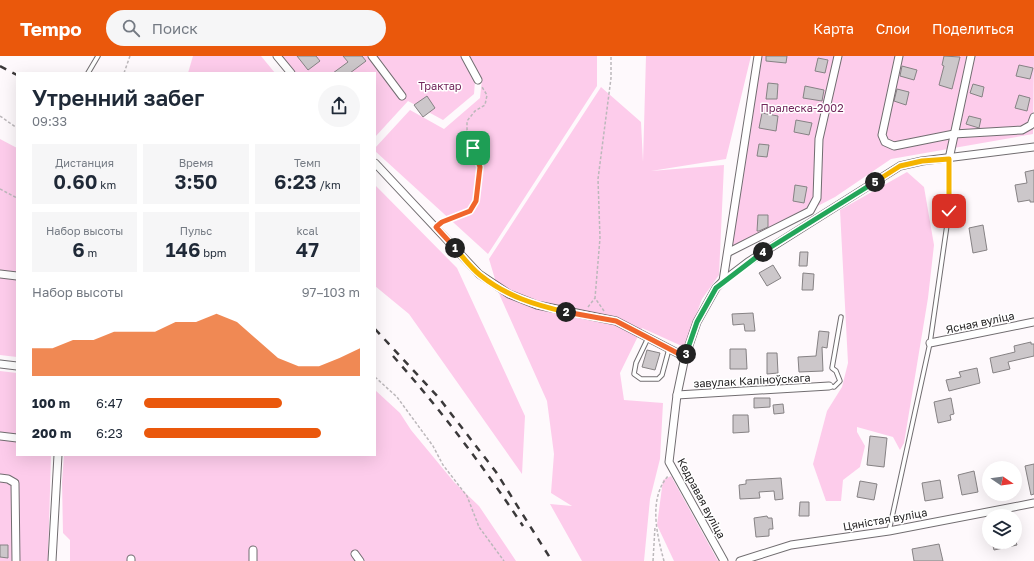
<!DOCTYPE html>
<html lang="ru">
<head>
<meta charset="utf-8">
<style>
  body { margin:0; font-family:"Golos Text",sans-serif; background:#f6f6f7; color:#1f2937; height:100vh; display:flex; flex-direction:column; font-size:15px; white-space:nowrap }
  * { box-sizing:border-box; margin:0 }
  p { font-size:13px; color:#747a83 }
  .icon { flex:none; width:22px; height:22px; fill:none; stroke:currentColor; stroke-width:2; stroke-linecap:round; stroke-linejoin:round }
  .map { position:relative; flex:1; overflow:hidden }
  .drawer { position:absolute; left:16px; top:16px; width:360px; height:384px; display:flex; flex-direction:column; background:#fff; border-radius:0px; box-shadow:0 4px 16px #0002 }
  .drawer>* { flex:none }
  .needle { width:26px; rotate:103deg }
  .buttons { position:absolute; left:982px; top:405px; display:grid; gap:8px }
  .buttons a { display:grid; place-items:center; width:40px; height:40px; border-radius:50%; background:#fff; box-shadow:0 4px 16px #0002; font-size:20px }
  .pin { position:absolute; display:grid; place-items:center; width:34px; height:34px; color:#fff; margin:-17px; border-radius:8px; box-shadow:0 2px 6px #0006 }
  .km { position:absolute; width:20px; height:20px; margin:-10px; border-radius:50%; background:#222; color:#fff; font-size:11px; line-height:20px; text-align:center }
  .round { display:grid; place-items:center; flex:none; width:42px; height:42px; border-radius:21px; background:#f6f6f7 }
  .head { display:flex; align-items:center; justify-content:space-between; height:68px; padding:0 16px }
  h1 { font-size:22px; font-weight:600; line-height:30px }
  .metrics { display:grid; grid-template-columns:repeat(3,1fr); gap:6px; height:68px; padding:4px 16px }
  .metrics div { display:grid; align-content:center; border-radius:0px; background:#f6f6f7; text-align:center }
  .metrics b { font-size:20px; font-weight:600 }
  .metrics small { font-size:11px; font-weight:400 }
  .metrics p { font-size:11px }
  .chart { height:112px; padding:8px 16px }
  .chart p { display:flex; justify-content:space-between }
  .chart svg { width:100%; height:72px; margin-top:4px; fill:#ea580c; opacity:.7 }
  ul { padding:0 16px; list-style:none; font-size:13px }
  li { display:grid; grid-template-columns:64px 48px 1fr; align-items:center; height:30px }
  li i { height:10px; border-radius:5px; background:#ea580c }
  header { display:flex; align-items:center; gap:24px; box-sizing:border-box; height:56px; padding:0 20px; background:#ea580c; color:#fff }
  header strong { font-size:19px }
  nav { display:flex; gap:22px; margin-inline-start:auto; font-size:14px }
  .search { width:280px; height:36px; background:#f6f6f7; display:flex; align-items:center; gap:10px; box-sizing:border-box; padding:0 14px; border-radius:22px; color:#747a83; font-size:15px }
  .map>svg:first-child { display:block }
</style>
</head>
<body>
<header>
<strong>Tempo</strong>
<div class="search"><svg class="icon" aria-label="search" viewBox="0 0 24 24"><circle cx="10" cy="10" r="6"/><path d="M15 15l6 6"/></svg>Поиск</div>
<nav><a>Карта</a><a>Слои</a><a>Поделиться</a></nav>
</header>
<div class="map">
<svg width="1034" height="505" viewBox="0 0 1034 505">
  <rect width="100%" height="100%" fill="#fef9fc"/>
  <g fill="#fdcceb">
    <path d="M 193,0 L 261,0 L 275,17 L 188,17 Z"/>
    <path d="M 281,0 L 461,0 L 475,25 L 474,38 L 443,64 L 408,45 L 375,81 L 375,17 L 295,17 Z"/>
    <path d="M 469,0 L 597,0 L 597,30 L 488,198 L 375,95 L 375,92 L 410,54 L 444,73 L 480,42 L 482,23 Z"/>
    <path d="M 646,0 L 751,0 L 726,103 L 651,115 L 724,109 L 719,219 L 702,243 L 684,291 L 642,272 L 620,317 L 624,344 L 663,347 L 660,403 L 650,443 L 644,505 L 582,505 L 550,448 L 572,450 L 551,437 L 554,398 L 547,345 L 500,240 L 489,203 L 601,31 L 641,66 L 643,106 Z"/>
    <path d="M 759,0 L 1034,0 L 1033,78 L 891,103 L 835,141 L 729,196 Z"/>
    <path d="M 0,83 L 17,92 L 17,301 L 0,299 Z"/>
    <path d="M 907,116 L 924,131 L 934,189 L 928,242 L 904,387 L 900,394 L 893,381 L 857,371 L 857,376 L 865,390 L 860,411 L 843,424 L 841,445 L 826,445 L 813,408 L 827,355 L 842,331 L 848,307 L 840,154 Z"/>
    <path d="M 375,129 L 457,212 L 525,360 L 522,418 L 409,258 L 375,230 Z"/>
    <path d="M 0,315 L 17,317 L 17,399 L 51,399 L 48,505 L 0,505 Z"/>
    <path d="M 375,334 L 400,357 L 411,374 L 454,426 L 479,450 L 516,505 L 70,505 L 70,484 L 63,477 L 62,426 L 64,399 L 375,399 Z"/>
    <path d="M 671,420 L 718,505 L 674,505 L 657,469 L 663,424 Z"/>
  </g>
  <g fill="#ccc7ca" stroke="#868284">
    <path d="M 297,0 L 316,0 L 320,5 L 308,14 Z"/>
    <path d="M 343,0 L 362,0 L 366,5 L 350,17 L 333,17 L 348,6 Z"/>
    <path d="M 766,0 L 787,0 L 786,7 L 766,5 Z"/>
    <path d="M 944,0 L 960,1 L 952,33 L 939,29 L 944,10 L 942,9 Z"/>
    <path d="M 818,2 L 828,4 L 825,17 L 815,15 Z"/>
    <path d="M 1019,9 L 1033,12 L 1030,23 L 1016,20 Z"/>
    <path d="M 902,10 L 917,14 L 914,24 L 900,20 Z"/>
    <path d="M 768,27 L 778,28 L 777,43 L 766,43 Z"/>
    <path d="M 973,28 L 984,31 L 982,41 L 970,37 Z"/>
    <path d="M 805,30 L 824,34 L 822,45 L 803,42 Z"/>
    <path d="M 897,33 L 909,36 L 906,49 L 894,45 Z"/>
    <path d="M 1019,39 L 1030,42 L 1027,55 L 1015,52 Z"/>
    <path d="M 427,40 L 435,52 L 423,61 L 414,49 Z"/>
    <path d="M 762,57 L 778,60 L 776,75 L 759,72 Z"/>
    <path d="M 969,60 L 981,63 L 979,72 L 966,68 Z"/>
    <path d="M 796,64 L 812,67 L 809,79 L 794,76 Z"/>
    <path d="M 759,88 L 769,89 L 767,101 L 757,100 Z"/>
    <path d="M 1034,114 L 1034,146 L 1030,146 L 1030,144 L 1018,146 L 1015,129 L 1027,127 L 1025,116 Z"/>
    <path d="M 795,129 L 807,131 L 804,147 L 793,145 Z"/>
    <path d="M 758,159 L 768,159 L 768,171 L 759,175 L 757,175 Z"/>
    <path d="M 983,169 L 987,194 L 973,197 L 969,172 Z"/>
    <path d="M 800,196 L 808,196 L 807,210 L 799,210 Z"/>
    <path d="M 773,209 L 781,222 L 767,230 L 759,217 Z"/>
    <path d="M 803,217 L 814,218 L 813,234 L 802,234 Z"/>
    <path d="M 753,257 L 755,275 L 745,275 L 744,268 L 733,269 L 732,258 Z"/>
    <path d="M 819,275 L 829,276 L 827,292 L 822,291 L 823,315 L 799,316 L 798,301 L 816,300 Z"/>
    <path d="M 1031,286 L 1031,288 L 1034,288 L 1034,300 L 1008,306 L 1010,313 L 993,317 L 990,302 L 1015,296 L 1014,290 Z"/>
    <path d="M 730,293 L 746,293 L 747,313 L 730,313 Z"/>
    <path d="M 647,294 L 660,297 L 655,314 L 642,311 Z"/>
    <path d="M 767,297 L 777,297 L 778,317 L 767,318 Z"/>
    <path d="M 977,312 L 980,327 L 949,335 L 946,324 L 961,321 L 959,316 Z"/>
    <path d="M 754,342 L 770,342 L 770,351 L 754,352 Z"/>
    <path d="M 951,342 L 954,358 L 950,359 L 951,364 L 938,367 L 934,346 Z"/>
    <path d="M 783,348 L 784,357 L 774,358 L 773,349 Z"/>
    <path d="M 733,359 L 748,359 L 749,376 L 733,377 Z"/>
    <path d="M 870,380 L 887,382 L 884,411 L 867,409 Z"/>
    <path d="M 1034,408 L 1034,438 L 1031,439 L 1025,410 Z"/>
    <path d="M 974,415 L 978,436 L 962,439 L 958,419 Z"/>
    <path d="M 781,422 L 783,443 L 775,444 L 774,435 L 759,436 L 760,442 L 740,443 L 739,429 L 746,428 L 746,424 Z"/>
    <path d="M 940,424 L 943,442 L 925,445 L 922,427 Z"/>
    <path d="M 860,425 L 877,428 L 874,444 L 857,441 Z"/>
    <path d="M 800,446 L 809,446 L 809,460 L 799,460 Z"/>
    <path d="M 767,460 L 768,462 L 772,462 L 773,473 L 769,473 L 769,480 L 756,481 L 754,462 Z"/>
    <path d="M 992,486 L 1016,486 L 1017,489 L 994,494 Z"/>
    <path d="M 939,488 L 943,505 L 914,505 L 912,493 Z"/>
    <path d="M 0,489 L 8,489 L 8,502 L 0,501 Z"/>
  </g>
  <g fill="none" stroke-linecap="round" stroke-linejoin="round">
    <defs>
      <g id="service">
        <path d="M 88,17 L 98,0"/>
        <path d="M 648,282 L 636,307 L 634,318 L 641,323 L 658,323 L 662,319 L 669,293"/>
        <path d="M 829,330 L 834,331 L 840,325 L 836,315 L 832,312 L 841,261"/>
        <path d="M 889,475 L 930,287 L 949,155 L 949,103"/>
      </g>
      <g id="minor">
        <path d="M 277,0 L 291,17"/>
        <path d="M 372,0 L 402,40"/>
        <path d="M 465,0 L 478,24"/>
        <path d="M 899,0 L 882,79 L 885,86 L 894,90 L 954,78 L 1022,74 L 1031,69 L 1034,61"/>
        <path d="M 949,103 L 971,0"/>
        <path d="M 375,107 L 479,218 L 509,238 L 537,249 L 616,265 L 685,301"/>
        <path d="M 729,196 L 810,155 L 817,142 L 819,83 L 838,0"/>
        <path d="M 0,218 L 17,220"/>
        <path d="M 723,225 L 758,0"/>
        <path d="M 930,287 L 1034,266"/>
        <path d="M 0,308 L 17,310"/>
        <path d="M 677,339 L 829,330"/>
        <path d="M 0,380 L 17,382"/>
        <path d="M 0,422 L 8,423 L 15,427 L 16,505"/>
        <path d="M 253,494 L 253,505"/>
        <path d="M 355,498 L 360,505"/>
        <path d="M 131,503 L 131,505"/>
        <path d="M 52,505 L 58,399"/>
        <path d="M 724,505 L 669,406 L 677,339 L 685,301 L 697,266 L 716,232 L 723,225 L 748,206 L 900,110 L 922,105 L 1034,91"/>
        <path d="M 740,505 L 791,489 L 889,475 L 1034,447"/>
      </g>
    </defs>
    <use href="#service" stroke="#716d70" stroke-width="5.5"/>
    <use href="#minor" stroke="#716d70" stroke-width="9"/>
    <g stroke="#bcb8bb" stroke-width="1.5" stroke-dasharray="3 2" stroke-linecap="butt">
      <path d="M 124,17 L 130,0"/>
      <path d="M 0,60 L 17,72"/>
      <path d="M 0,133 L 17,142"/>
      <path d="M 442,166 L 470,155 L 476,145 L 480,111 L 467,74 L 467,65 L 475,55 L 485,49 L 487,39 L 482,31"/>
      <path d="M 588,251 L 595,242"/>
      <path d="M 604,255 L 595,242 L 600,182 L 598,123 L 611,22 L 611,0"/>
      <path d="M 375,321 L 397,341 L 433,390 L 443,409 L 467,440 L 479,471 L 504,505"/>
      <path d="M 653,505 L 655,471"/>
      <path d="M 664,505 C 657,479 648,443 668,420"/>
    </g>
    <use href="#service" stroke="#fff" stroke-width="3.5"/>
    <use href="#minor" stroke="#fff" stroke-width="7"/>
    <g stroke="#3b393a" stroke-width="2.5" stroke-dasharray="7 7" stroke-linecap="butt">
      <path d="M 0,10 L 17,19"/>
      <path d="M 375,273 L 439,342 L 496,416 L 552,505"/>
      <path d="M 393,300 C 441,354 483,410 523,470"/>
    </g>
  </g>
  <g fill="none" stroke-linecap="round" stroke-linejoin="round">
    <defs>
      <path id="split-1" d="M 455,192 L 436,171 L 442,166 L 470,155 L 476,145 L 480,111 L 473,92"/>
      <path id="split-2" d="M 455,192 C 463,201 471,212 480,219 C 506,240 535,249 566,256"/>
      <path id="split-3" d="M 566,256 L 616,265 L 685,301 L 686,298"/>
      <path id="split-4" d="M 686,298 L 697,266 L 716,232 L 763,196"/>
      <path id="split-5" d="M 763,196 L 875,126"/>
      <path id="split-6" d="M 875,126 L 900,110 L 922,105 L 949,103 L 949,155"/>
    </defs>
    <use href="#split-1" stroke="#fff" stroke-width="8"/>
    <use href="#split-2" stroke="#fff" stroke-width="8"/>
    <use href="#split-3" stroke="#fff" stroke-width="8"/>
    <use href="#split-4" stroke="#fff" stroke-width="8"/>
    <use href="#split-5" stroke="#fff" stroke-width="8"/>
    <use href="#split-6" stroke="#fff" stroke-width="8"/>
    <use href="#split-1" stroke="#f0652b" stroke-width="5"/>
    <use href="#split-2" stroke="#f5b400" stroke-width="5"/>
    <use href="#split-3" stroke="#f0652b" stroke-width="5"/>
    <use href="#split-4" stroke="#22a559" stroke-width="5"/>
    <use href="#split-5" stroke="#22a559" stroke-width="5"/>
    <use href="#split-6" stroke="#f5b400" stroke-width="5"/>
  </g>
  <g text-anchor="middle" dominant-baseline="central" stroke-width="3" stroke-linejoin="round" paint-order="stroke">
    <g font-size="11" fill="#72275c" stroke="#fff">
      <text x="440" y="29">Трактар</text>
      <text x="802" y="51">Пралеска-2002</text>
    </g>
    <g font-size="11" fill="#252324" stroke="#fff">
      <text transform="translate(980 266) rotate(-12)">Ясная вуліца</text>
      <text transform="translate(752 324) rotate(-3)">завулак Каліноўскага</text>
      <text transform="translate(702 442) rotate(62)">Кедравая вуліца</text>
      <text transform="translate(885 463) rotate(-10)">Цяністая вуліца</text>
    </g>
  </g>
</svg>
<div class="buttons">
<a><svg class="needle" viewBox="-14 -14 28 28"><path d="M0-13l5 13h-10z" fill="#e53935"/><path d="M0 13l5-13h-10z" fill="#747a83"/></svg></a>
<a><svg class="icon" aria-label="layers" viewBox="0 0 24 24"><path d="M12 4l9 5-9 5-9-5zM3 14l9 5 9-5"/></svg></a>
</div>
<div class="pin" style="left:473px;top:92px;background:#1e9e55"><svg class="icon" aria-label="arrive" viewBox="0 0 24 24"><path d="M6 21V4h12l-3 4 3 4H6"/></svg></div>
<div class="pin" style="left:949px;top:155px;background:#d93025"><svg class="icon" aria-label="check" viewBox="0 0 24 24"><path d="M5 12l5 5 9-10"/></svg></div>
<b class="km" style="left:455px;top:192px">1</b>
<b class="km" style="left:566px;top:256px">2</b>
<b class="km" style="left:686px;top:298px">3</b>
<b class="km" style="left:763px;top:196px">4</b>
<b class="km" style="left:875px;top:126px">5</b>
<section class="drawer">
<div class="head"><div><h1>Утренний забег</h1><p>09:33</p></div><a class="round"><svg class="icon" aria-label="share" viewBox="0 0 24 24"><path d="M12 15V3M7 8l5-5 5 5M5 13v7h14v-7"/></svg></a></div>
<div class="metrics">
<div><p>Дистанция</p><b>0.60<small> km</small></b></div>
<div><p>Время</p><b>3:50</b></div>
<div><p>Темп</p><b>6:23<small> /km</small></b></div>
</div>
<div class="metrics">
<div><p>Набор высоты</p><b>6<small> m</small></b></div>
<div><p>Пульс</p><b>146<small> bpm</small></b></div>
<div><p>kcal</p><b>47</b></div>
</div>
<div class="chart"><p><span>Набор высоты</span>97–103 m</p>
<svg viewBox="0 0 160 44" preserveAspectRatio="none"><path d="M0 44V27L10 27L20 22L30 22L40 17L50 17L60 17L70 11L80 11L90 6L100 11L110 22L120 33L130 38L140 38L150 33L160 27V44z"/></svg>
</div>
<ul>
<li><b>100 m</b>6:47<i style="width:64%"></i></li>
<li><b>200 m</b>6:23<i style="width:82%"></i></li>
</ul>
</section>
</div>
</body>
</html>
